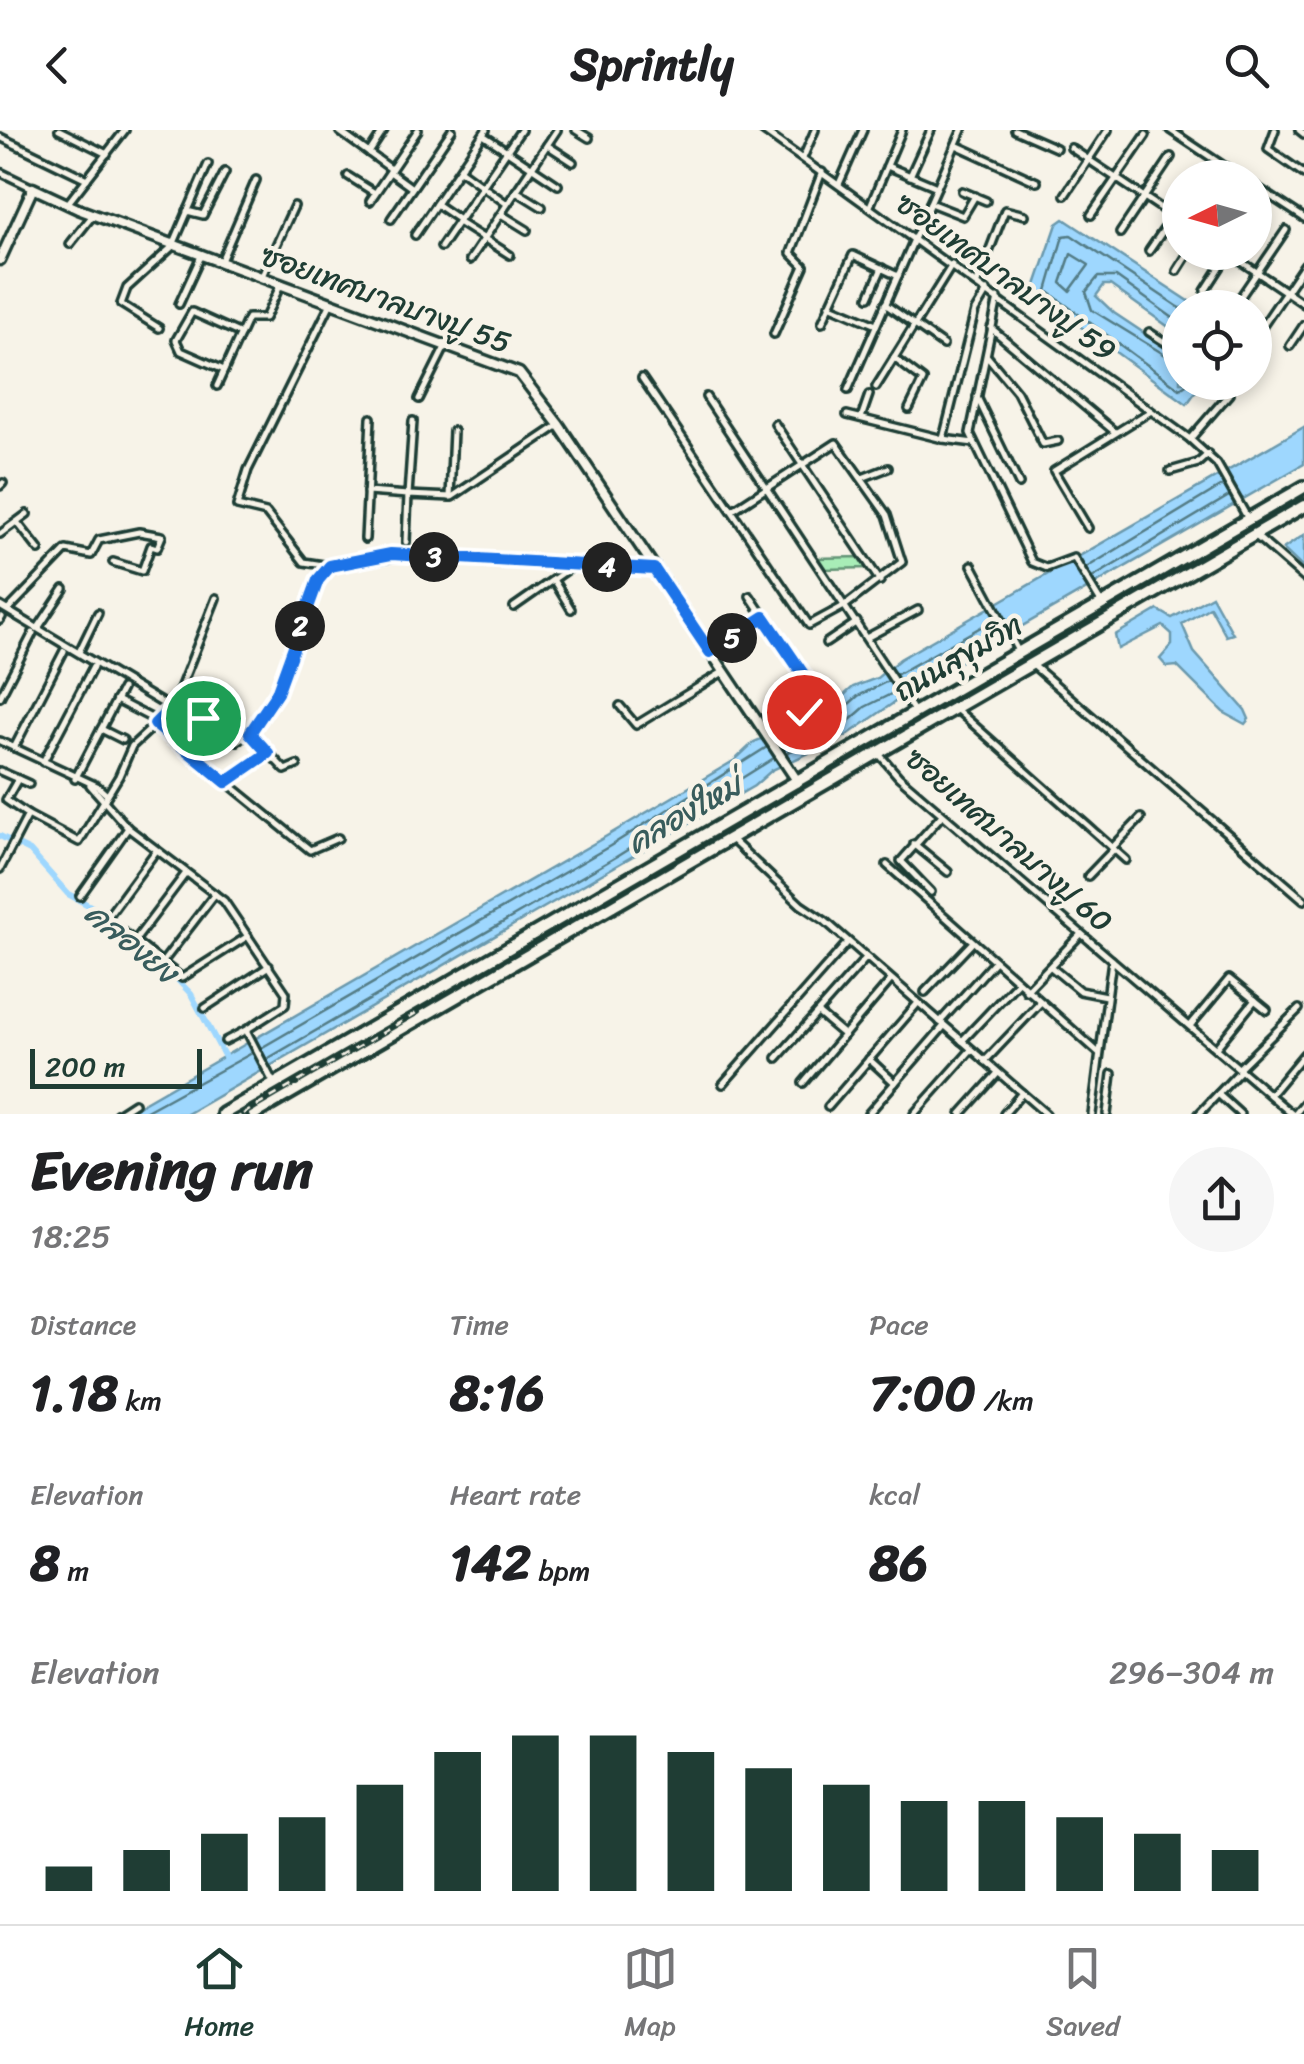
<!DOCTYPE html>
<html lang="en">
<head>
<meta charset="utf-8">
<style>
  body { margin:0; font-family:Sriracha,"Playpen Sans Thai",sans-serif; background:#f6f6f6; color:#202124; height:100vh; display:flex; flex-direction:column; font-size:38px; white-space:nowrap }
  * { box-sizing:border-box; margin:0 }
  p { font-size:32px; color:#757577 }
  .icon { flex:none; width:55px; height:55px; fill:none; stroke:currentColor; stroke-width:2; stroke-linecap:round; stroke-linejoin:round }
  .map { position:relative; height:984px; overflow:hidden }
  .panel { display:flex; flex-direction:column; background:#fff; flex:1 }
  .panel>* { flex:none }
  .needle { width:65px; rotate:265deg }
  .fabs { position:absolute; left:1162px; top:30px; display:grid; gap:20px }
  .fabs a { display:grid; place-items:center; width:110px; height:110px; border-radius:50%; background:#fff; box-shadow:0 5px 15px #0003; font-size:50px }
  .scale { position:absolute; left:30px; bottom:25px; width:172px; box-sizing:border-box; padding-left:10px; border:5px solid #1f3d34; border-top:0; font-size:28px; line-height:35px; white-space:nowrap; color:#1f3d34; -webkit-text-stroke:8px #f7f3e8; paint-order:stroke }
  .pin { position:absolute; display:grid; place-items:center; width:85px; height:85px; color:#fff; margin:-42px; border:5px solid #fff; border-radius:50%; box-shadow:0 2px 10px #0007 }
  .km { position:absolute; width:50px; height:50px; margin:-25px; border-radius:50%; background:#222; color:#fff; font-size:28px; line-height:50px; text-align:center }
  .round { display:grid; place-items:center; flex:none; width:105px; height:105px; border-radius:52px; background:#f6f6f6 }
  .headline { display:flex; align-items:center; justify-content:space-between; height:170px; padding:0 30px }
  h1 { font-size:55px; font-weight:700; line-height:75px }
  .figures { display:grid; grid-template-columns:repeat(3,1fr); gap:15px; height:170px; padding:10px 30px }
  .figures div { display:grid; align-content:center }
  .figures b { font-size:50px; font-weight:700 }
  .figures small { font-size:28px; font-weight:400 }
  .figures p { font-size:28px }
  .chart { height:280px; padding:20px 30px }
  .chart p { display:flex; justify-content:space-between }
  .chart svg { width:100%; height:180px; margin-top:10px; stroke:#1f3d34; stroke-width:6 }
  header { display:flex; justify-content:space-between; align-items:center; height:130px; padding:0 30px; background:#fff; font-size:45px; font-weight:700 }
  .tabs { display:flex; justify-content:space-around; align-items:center; height:140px; border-top:2px solid #e0e0e0; background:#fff; font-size:28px; color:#757577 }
  .tabs a { display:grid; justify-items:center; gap:5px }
  .tabs .active { color:#1f3d34 }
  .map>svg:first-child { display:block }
</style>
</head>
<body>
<header><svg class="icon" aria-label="back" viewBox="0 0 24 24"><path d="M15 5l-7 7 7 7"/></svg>Sprintly<svg class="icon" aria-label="search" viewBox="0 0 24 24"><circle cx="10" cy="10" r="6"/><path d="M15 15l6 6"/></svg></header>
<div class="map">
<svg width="1304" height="984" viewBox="0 0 1304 984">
  <rect width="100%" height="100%" fill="#f7f3e8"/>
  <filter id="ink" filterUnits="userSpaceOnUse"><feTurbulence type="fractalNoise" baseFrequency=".01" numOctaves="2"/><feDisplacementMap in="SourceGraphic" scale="20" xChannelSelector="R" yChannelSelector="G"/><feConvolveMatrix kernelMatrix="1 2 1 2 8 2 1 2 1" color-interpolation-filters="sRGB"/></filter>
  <g filter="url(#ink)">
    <path fill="#a8edb7" stroke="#649576" stroke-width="2.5" d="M 863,427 L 870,438 L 822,439 L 815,428 Z"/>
    <g fill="#9ed7fe" stroke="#6b99ad" stroke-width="2.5">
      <path d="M 1064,89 L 1198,177 L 1180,178 L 1180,205 L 1110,155 L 1104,155 L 1096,166 L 1114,183 L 1180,227 L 1180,252 L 1202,253 L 1187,274 L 1037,165 L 1035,158 L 1057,94 Z"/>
      <path d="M 1304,297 L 1304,334 L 918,556 L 846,606 L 772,640 L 754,656 L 187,984 L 124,984 L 605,707 L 735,630 L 754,612 L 829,579 L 853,557 L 877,548 L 900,529 Z"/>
      <path d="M 1304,405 L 1304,439 L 1283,419 Z"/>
      <path d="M 1212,466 L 1233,504 L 1226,506 L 1210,477 L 1182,494 L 1194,522 L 1245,580 L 1249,589 L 1245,594 L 1223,582 L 1177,536 L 1167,537 L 1160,529 L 1172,515 L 1172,504 L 1163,496 L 1118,519 L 1115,505 L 1158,480 L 1172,488 Z"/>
    </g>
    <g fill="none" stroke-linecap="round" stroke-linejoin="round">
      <g stroke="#527b85" stroke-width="2.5">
        <path d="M 1071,124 L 1089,135 L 1070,161 L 1061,153 Z"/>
        <path d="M 1180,178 L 1071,105 L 1063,106 L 1047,161 L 1180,259 L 1191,252"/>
        <path d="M 1180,193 L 1116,147 L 1098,147 L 1086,162 L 1092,180 L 1180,234"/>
        <path d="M 1086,438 L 1223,355"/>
        <path d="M 1092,448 L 1229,366"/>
        <path d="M 896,545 L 995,489"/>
        <path d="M 903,555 L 1001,500"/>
        <path d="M 779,612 L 833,588 L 858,566 L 888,551"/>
        <path d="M 786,623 L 841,598 L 865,577 L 895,562"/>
        <path d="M 261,918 L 610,716 L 767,617"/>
        <path d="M 267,929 L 616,727 L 774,628"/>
        <path d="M 141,984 L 252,923"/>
      </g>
      <path stroke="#9ed7fe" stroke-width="6" d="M 0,706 L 30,721 L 68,764 L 94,778 L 108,797 L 172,844 L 191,864 L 227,931"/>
      <defs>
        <g id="street">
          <path d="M 59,0 L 107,24"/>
          <path d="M 384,0 L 369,23 L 391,39"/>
          <path d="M 576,0 L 589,8"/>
          <path d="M 762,0 L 1190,309 L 1217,334 L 1247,387"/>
          <path d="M 1015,0 L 1056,18"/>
          <path d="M 1170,0 L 1242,48"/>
          <path d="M 1275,0 L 1268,19 L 1304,44"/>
          <path d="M 1299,0 L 1304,4"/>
          <path d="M 340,2 L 369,23"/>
          <path d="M 483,5 L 558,55"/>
          <path d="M 0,7 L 87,49"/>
          <path d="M 547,15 L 573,32"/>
          <path d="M 956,15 L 1037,52"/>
          <path d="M 1071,18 L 1180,91"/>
          <path d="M 803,28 L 815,0"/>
          <path d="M 887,36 L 937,57"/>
          <path d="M 460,40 L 507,74"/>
          <path d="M 0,42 L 33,58"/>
          <path d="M 390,42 L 412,58"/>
          <path d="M 348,46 L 375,63"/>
          <path d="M 910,46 L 931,0"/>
          <path d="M 1199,48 L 1202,43"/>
          <path d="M 839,54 L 863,0"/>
          <path d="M 1255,56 L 1304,88"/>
          <path d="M 516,61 L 542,77"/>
          <path d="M 962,61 L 986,71"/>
          <path d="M 1065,65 L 1108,0"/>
          <path d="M 370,71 L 418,0"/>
          <path d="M 68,73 L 125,0"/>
          <path d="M 930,73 L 963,86 L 975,66"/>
          <path d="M 436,74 L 458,89"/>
          <path d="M 870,76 L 902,0"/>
          <path d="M 187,81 L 203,85 L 225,42"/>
          <path d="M 501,84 L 527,100"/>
          <path d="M 1091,85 L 1146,5"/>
          <path d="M 1255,86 L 1258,81"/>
          <path d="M 391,89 L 452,0"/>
          <path d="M 458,92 L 510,125"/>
          <path d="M 1120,103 L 1171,27"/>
          <path d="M 415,105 L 486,0"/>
          <path d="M 174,113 L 208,34"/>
          <path d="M 70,114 L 93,85"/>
          <path d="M 441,117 L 521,0"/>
          <path d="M 1149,121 L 1180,76"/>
          <path d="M 1227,122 L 1304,174"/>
          <path d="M 470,130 L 557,0"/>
          <path d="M 221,131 L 256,50"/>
          <path d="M 1177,141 L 1189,122"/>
          <path d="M 262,146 L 294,76"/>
          <path d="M 977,153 L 1005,80 L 1025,85"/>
          <path d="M 1205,161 L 1230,122"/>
          <path d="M 869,167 L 882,138"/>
          <path d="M 998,168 L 970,303 L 1032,432 L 1047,438 L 1074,428 L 1102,474"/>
          <path d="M 331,173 L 248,340 L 237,376 L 266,383 L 304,432 L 330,436 L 406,425 L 654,439"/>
          <path d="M 179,174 L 202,124"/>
          <path d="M 885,174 L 943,215"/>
          <path d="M 829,175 L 876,195"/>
          <path d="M 1233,178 L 1286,100"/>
          <path d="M 822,193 L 853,125 L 898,146"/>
          <path d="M 1262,197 L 1304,135"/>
          <path d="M 159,198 L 121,174 L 127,158 L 174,115"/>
          <path d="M 991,198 L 1115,302"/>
          <path d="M 1149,202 L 1180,222"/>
          <path d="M 774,204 L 804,136 L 791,123 L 822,42"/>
          <path d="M 1290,216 L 1304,195"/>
          <path d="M 987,226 L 1017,262 L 1043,314 L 1058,311"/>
          <path d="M 894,228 L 923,250 L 909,279"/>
          <path d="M 224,240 L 181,221 L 176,210 L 192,182 L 241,204"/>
          <path d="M 642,248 L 809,495 L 846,475 L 902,432 L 887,385 L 836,313 L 733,380"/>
          <path d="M 217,256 L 248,188 L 265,188 L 281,154"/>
          <path d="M 876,257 L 952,135"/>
          <path d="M 848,260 L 962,0"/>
          <path d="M 706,267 L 914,581"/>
          <path d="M 977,267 L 1019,354"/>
          <path d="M 419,269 L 446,215"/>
          <path d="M 847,285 L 943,309 L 975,181 L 987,161"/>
          <path d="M 861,288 L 869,265"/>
          <path d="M 775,294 L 880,451"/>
          <path d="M 943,309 L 974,313"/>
          <path d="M 1190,309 L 1229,264 L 1227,252"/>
          <path d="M 1170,341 L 1198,333 L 1208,324"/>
          <path d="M 862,348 L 888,338"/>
          <path d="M 0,356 L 3,353"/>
          <path d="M 367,362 L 408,365 L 413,291"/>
          <path d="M 450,367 L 453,301"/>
          <path d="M 17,392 L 39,420"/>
          <path d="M 1088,398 L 1054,341 L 1151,281"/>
          <path d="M 0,404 L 27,384"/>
          <path d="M 1257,407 L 1304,448"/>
          <path d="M 365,409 L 371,288"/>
          <path d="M 406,412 L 408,365 L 452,367 L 559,295"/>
          <path d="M 972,435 L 1018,521"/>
          <path d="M 554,451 L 571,479"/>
          <path d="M 0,476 L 172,579 L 132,616 L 119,646 L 79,712 L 28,685"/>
          <path d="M 514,477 L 574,435"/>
          <path d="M 8,480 L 66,420 L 91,425 L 99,410 L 139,402 L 162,406 L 157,418 L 151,416 L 142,441 L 113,432"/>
          <path d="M 764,487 L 819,566 L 804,582"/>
          <path d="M 0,490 L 2,487"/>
          <path d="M 38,498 L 64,459"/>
          <path d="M 868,507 L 918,480"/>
          <path d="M 826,513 L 857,492"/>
          <path d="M 79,522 L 98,483"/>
          <path d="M 710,522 L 764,487 L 750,466"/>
          <path d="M 1034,536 L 1304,770"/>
          <path d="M 0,567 L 33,503"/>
          <path d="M 116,570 L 151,588"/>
          <path d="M 175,575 L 213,594"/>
          <path d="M 620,576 L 636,595 L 723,542"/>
          <path d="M 172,579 L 216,468"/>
          <path d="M 956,579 L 1126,730"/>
          <path d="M 155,594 L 310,720 L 338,708"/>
          <path d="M 101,599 L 123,610"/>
          <path d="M 250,603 L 285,640 L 297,635"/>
          <path d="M 0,611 L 97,656 L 107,665"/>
          <path d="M 237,611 C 298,574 285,486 330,436"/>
          <path d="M 14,618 L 64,521"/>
          <path d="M 879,624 L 899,647 L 1112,830 L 1092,984"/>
          <path d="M 43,632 L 93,537"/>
          <path d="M 0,641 L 18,649"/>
          <path d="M 75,649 L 122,559"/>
          <path d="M 226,652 L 267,623"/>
          <path d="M 90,655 L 128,698 L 224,771 L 286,863 L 285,875 L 246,900 L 274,954"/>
          <path d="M 731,709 L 801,775 L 825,791 L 1046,984"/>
          <path d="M 914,714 L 948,742"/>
          <path d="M 1112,718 L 1141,688"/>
          <path d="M 156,721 L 109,785 L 110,792 L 182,848 L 248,806"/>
          <path d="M 887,735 L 1099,923"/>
          <path d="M 0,739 L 28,685 L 6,670 L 18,649 L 29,654"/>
          <path d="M 1088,746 L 1114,719"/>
          <path d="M 931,762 L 901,731 L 942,685"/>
          <path d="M 80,766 L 128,698"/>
          <path d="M 134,812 L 186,743"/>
          <path d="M 1112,830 L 1292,984"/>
          <path d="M 162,833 L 215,764"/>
          <path d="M 1051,837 L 1080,861 L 1106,866"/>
          <path d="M 1026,861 L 1081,804"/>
          <path d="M 925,862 L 971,814"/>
          <path d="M 205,878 L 269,836"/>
          <path d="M 818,883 L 844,905"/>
          <path d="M 940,892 L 993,833"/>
          <path d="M 1190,896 L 1229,849 L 1267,880"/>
          <path d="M 225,911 L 246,900"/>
          <path d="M 962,911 L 1017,853"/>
          <path d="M 1216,918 L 1255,870"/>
          <path d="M 777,928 L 865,829"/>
          <path d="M 869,929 L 895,953"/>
          <path d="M 985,931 L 1040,873"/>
          <path d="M 1239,938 L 1299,879"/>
          <path d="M 803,953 L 891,850"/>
          <path d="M 723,954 L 848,812"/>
          <path d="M 1218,964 L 1240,984"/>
          <path d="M 1270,965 L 1304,924"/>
          <path d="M 828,977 L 918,873"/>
          <path d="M 117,984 L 134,973"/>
          <path d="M 868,984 L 944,896"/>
          <path d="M 914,984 L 971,920"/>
          <path d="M 961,984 L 998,943"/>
          <path d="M 1004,984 L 1022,963"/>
          <path d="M 1107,984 L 1112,944"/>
          <path d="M 1199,984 L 1241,940"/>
          <path d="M 1295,984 L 1304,973"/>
        </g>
        <path id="secondary" d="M 0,130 L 33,58 L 78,79 L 519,243 L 559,295 L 798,652"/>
        <g id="highway">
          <path d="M 223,984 L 1304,357"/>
          <path d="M 254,984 L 1304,376"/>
        </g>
      </defs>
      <use href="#street" stroke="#1f3d34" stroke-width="12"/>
      <use href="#secondary" stroke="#1f3d34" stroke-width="15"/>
      <use href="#highway" stroke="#1f3d34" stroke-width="18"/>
      <use href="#street" stroke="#f7f3e8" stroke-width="5"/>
      <use href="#secondary" stroke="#f7f3e8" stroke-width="8"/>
      <use href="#highway" stroke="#f7f3e8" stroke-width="10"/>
      <defs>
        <path id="rail" d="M 243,984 L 418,882"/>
      </defs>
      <use href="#rail" stroke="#1f3d34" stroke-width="6"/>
      <use href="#rail" stroke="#f7f3e8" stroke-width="2.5" stroke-dasharray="8" stroke-linecap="butt"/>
    </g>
  </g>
  <g fill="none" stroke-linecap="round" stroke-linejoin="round" filter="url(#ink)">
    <defs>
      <path id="route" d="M 203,588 L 174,575 L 155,594 L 226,652 L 268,623 L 250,603 L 277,563 L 318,450 L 330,436 L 391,424 L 654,439 L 710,522 L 764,487 L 818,566 L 804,582"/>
    </defs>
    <use href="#route" stroke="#fff" stroke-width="20"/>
    <use href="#route" stroke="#1a73e8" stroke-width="12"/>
  </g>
  <g text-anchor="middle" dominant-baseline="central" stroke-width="9" stroke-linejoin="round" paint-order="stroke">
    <g font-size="30" fill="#1f3d34" stroke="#f7f3e8">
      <text transform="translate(1006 147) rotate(36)">ซอยเทศบาลบางปู 59</text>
      <text transform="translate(386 169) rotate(20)">ซอยเทศบาลบางปู 55</text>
      <text transform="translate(958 528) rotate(-30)">ถนนสุขุมวิท</text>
      <text transform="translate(1009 710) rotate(41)">ซอยเทศบาลบางปู 60</text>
    </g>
    <g font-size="32" font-style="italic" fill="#385c5c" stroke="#f7f3e8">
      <text transform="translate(684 684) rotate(-30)">คลองใหม่</text>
      <text transform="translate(131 813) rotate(39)">คลองยง</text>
    </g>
  </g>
</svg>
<div class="fabs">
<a><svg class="needle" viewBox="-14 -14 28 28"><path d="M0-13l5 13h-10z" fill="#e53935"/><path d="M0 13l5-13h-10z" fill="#757577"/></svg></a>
<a><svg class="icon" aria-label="locate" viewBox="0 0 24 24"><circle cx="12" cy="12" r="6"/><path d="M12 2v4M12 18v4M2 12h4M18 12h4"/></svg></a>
</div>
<div class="scale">200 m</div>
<div class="pin" style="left:203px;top:588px;background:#1e9e55"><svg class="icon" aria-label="arrive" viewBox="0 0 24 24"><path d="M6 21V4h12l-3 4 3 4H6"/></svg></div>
<div class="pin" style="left:804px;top:582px;background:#d93025"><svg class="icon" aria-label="check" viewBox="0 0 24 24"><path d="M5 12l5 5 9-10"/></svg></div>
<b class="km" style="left:300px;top:496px">2</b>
<b class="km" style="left:434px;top:427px">3</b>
<b class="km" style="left:607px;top:437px">4</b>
<b class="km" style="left:732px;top:508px">5</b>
</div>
<section class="panel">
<div class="headline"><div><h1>Evening run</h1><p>18:25</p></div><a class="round"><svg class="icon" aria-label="share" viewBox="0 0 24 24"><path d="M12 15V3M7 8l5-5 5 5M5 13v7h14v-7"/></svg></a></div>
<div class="figures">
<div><p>Distance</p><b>1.18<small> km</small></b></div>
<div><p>Time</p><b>8:16</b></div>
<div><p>Pace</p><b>7:00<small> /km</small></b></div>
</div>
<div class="figures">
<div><p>Elevation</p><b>8<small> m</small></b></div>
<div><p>Heart rate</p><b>142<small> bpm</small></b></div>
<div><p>kcal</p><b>86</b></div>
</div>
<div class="chart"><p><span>Elevation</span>296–304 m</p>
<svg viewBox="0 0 160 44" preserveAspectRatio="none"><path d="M5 44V38M15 44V34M25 44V30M35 44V26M45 44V18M55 44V10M65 44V6M75 44V6M85 44V10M95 44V14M105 44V18M115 44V22M125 44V22M135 44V26M145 44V30M155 44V34"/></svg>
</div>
</section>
<nav class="tabs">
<a class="active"><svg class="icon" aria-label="home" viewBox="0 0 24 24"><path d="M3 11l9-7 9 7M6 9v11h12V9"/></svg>Home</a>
<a><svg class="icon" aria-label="map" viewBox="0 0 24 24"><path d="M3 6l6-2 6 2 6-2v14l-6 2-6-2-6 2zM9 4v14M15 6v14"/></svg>Map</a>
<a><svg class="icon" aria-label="saved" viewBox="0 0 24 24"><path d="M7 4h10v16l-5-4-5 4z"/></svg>Saved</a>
</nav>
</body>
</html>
